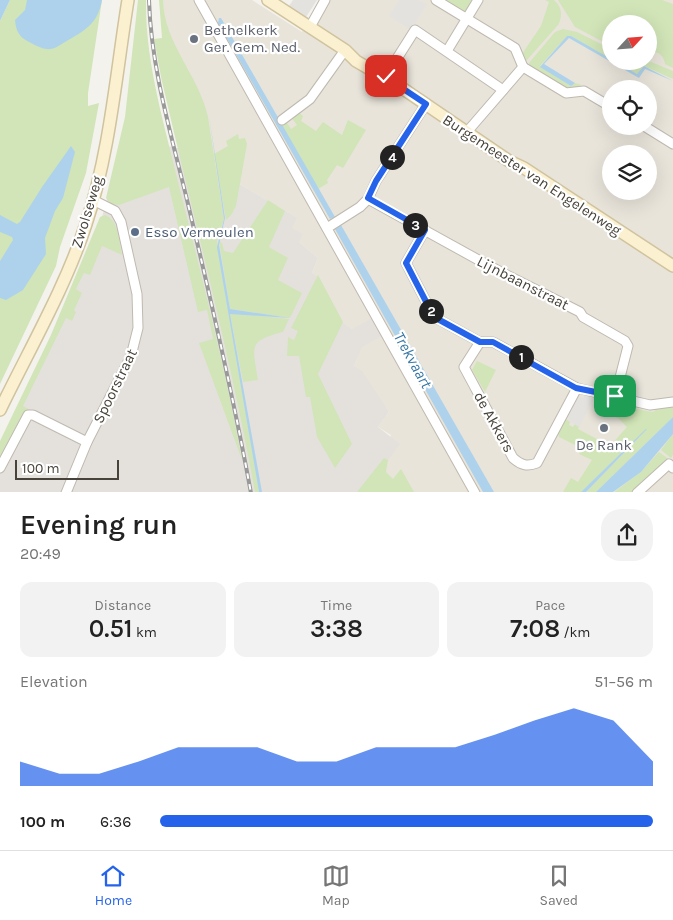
<!DOCTYPE html>
<html lang="en">
<head>
<meta charset="utf-8">
<style>
  body { margin:0; font-family:Karla,sans-serif; background:#f2f2f2; color:#222; height:100vh; display:flex; flex-direction:column; font-size:19px; white-space:nowrap }
  * { box-sizing:border-box; margin:0 }
  p { font-size:16px; color:#767676 }
  .icon { flex:none; width:28px; height:28px; fill:none; stroke:currentColor; stroke-width:2; stroke-linecap:round; stroke-linejoin:round }
  .map { position:relative; height:492px; overflow:hidden }
  .details { display:flex; flex-direction:column; background:#fff; flex:1 }
  .details>* { flex:none }
  .needle { width:32px; rotate:64deg }
  .fabs { position:absolute; left:602px; top:15px; display:grid; gap:10px }
  .fabs a { display:grid; place-items:center; width:55px; height:55px; border-radius:50%; background:#fff; box-shadow:0 5px 20px #0002; font-size:25px }
  .scale { position:absolute; left:15px; bottom:12px; width:104px; box-sizing:border-box; padding-left:5px; border:2px solid #48433a; border-top:0; font-size:14px; line-height:18px; white-space:nowrap; color:#48433a; -webkit-text-stroke:4px #fff; paint-order:stroke }
  .pin { position:absolute; display:grid; place-items:center; width:42px; height:42px; color:#fff; margin:-21px; border-radius:10px; box-shadow:0 2px 8px #0006 }
  .km { position:absolute; width:25px; height:25px; margin:-12px; border-radius:50%; background:#222; color:#fff; font-size:14px; line-height:25px; text-align:center }
  .round { display:grid; place-items:center; flex:none; width:52px; height:52px; border-radius:20px; background:#f2f2f2 }
  .headline { display:flex; align-items:center; justify-content:space-between; height:85px; padding:0 20px }
  h1 { font-size:28px; font-weight:600; line-height:38px }
  .metrics { display:grid; grid-template-columns:repeat(3,1fr); gap:8px; height:85px; padding:5px 20px }
  .metrics div { display:grid; align-content:center; border-radius:12px; background:#f2f2f2; text-align:center }
  .metrics b { font-size:25px; font-weight:600 }
  .metrics small { font-size:14px; font-weight:400 }
  .metrics p { font-size:14px }
  .chart { height:140px; padding:10px 20px }
  .chart p { display:flex; justify-content:space-between }
  .chart svg { width:100%; height:90px; margin-top:5px; fill:#2563eb; opacity:.7 }
  ul { padding:0 20px; list-style:none; font-size:16px }
  li { display:grid; grid-template-columns:80px 60px 1fr; align-items:center; height:38px }
  li i { height:12px; border-radius:6px; background:#2563eb }
  .tabs { display:flex; justify-content:space-around; align-items:center; height:70px; border-top:1px solid #e0e0e0; background:#fff; font-size:14px; color:#767676 }
  .tabs a { display:grid; justify-items:center; gap:2px }
  .tabs .on { color:#2563eb }
  .map>svg:first-child { display:block }
</style>
</head>
<body>
<div class="map">
<svg width="673" height="493" viewBox="0 0 673 493">
  <rect width="100%" height="100%" fill="#f4f2ec"/>
  <path fill="#e8e4da" fill-rule="evenodd" d="M 162,0 L 252,0 L 302,32 L 319,0 L 673,0 L 673,492 L 364,492 L 391,435 L 378,427 L 389,412 L 354,366 L 361,347 L 381,336 L 352,329 L 340,320 L 312,273 L 318,258 L 299,242 L 280,208 L 233,180 L 201,153 L 165,21 ZM 611,24 L 649,24 L 649,61 L 611,61 ZM 611,89 L 649,89 L 649,126 L 611,126 ZM 611,154 L 649,154 L 649,191 L 611,191 Z"/>
  <path fill="#e4e1dd" d="M 124,137 L 201,153 L 233,180 L 297,218 L 292,228 L 303,234 L 299,242 L 318,258 L 312,273 L 318,277 L 340,320 L 352,329 L 372,318 L 382,336 L 362,347 L 354,366 L 362,371 L 389,412 L 378,427 L 400,444 L 364,492 L 0,493 L 0,451 L 100,224 Z"/>
  <g fill="#d1e5b8">
    <path d="M 10,0 L 102,0 L 88,93 L 88,106 L 99,103 L 86,173 L 60,247 L 56,266 L 0,384 L 0,21 Z"/>
    <path d="M 138,0 L 146,0 C 145,63 165,126 179,186 C 202,277 225,368 242,460 L 199,343 L 213,339 L 207,310 L 198,312 L 169,187 L 119,205 L 111,204 L 106,198 L 125,117 Z"/>
    <path d="M 159,0 L 163,0 C 164,44 199,75 208,117 L 224,219 L 217,241 L 259,492 L 255,492 C 230,353 193,216 161,77 L 154,39 L 162,38 Z"/>
    <path d="M 441,0 L 472,0 L 473,3 L 467,14 Z"/>
    <path d="M 545,0 L 554,0 C 562,7 563,16 558,25 L 526,61 L 522,54 L 541,26 L 549,2 Z"/>
    <path d="M 558,0 L 662,0 L 673,4 L 673,68 L 665,64 C 664,55 657,50 649,53 L 649,24 L 611,24 L 611,46 L 575,27 Z"/>
    <path d="M 563,29 L 577,32 L 611,49 L 611,60 L 571,36 L 567,36 L 540,66 L 571,86 L 575,83 L 582,85 L 567,91 L 530,67 L 529,63 L 555,32 Z"/>
    <path d="M 614,61 L 649,61 L 673,71 L 673,79 L 644,66 L 637,74 Z"/>
    <path d="M 299,113 L 303,116 L 301,121 L 316,131 L 323,122 L 342,135 L 348,120 L 366,130 L 343,168 L 337,165 L 327,180 L 328,183 L 318,189 L 280,122 L 285,120 L 291,129 L 297,125 L 291,117 Z"/>
    <path d="M 238,134 L 239,139 L 245,138 L 247,144 L 236,206 L 232,214 L 226,220 L 214,154 L 228,146 L 226,141 Z"/>
    <path d="M 268,200 L 285,211 L 269,247 L 288,258 L 278,280 L 302,293 L 290,318 L 230,309 L 219,241 L 222,243 L 224,251 L 233,253 Z"/>
    <path d="M 105,215 C 119,220 119,242 122,255 L 102,246 L 90,275 L 84,273 L 76,289 L 82,293 L 74,310 L 76,312 L 72,321 L 66,318 L 23,406 L 30,410 L 0,461 L 0,441 L 51,335 L 100,217 Z"/>
    <path d="M 318,275 L 343,322 L 318,374 L 352,444 L 335,468 L 317,437 L 310,397 L 306,397 L 299,356 L 287,356 L 288,337 L 294,340 L 298,331 L 291,328 Z"/>
    <path d="M 237,313 L 289,319 L 283,332 C 247,341 253,347 258,380 L 243,382 L 230,314 Z"/>
    <path d="M 477,361 L 496,370 L 485,392 L 472,370 Z"/>
    <path d="M 673,405 L 673,417 L 596,492 L 586,492 L 647,429 L 581,492 L 563,492 L 571,478 L 578,482 L 592,460 L 579,454 L 581,448 L 559,437 L 558,434 L 566,419 L 570,422 L 569,425 L 573,427 L 575,424 L 579,427 L 578,429 L 610,446 L 627,427 L 618,418 L 603,413 L 605,409 L 622,412 L 623,406 L 652,412 L 655,411 L 654,408 Z"/>
    <path d="M 673,434 L 673,455 L 671,458 L 661,450 Z"/>
    <path d="M 659,452 L 670,460 L 633,492 L 613,493 L 641,472 Z"/>
    <path d="M 384,458 L 388,460 L 386,472 L 393,479 L 401,469 L 414,492 L 357,492 Z"/>
  </g>
  <g fill="#e4e2df">
    <path d="M 293,0 L 317,0 L 306,17 L 289,6 Z"/>
    <path d="M 399,0 L 418,0 L 427,4 L 411,30 L 389,16 Z"/>
    <path d="M 585,394 L 594,399 L 579,427 L 566,419 L 578,396 L 583,398 Z"/>
  </g>
  <g fill="#aed2eb">
    <path d="M 0,0 L 10,0 L 0,21 Z"/>
    <path d="M 27,0 L 102,0 C 98,24 84,31 65,42 C 60,45 56,48 51,49 C 43,50 35,45 29,42 C 19,37 16,31 15,20 L 25,10 Z"/>
    <path d="M 219,18 L 221,18 L 335,217 L 330,219 L 218,23 Z"/>
    <path d="M 567,36 L 571,36 L 637,74 L 644,66 L 673,81 L 645,69 L 639,78 L 569,38 L 544,64 L 575,83 L 571,86 L 540,67 Z"/>
    <path d="M 209,116 L 225,218 L 219,245 L 230,309 L 290,318 L 230,314 L 262,492 L 259,492 L 217,247 L 224,219 Z"/>
    <path d="M 71,146 L 75,152 L 63,198 L 55,211 L 45,238 L 46,254 L 23,290 L 6,300 L 0,298 L 0,261 L 13,240 L 12,237 L 0,232 L 0,215 L 17,224 L 20,222 L 42,187 Z"/>
    <path d="M 341,225 L 494,492 L 483,492 L 466,462 L 335,229 Z"/>
    <path d="M 673,417 L 673,434 L 641,472 L 613,492 L 596,492 Z"/>
    <path d="M 647,429 L 586,492 L 581,492 L 646,429 Z"/>
  </g>
  <g fill="none" stroke-linecap="round" stroke-linejoin="round">
    <defs>
      <g id="street">
        <path d="M 199,0 L 475,493"/>
        <path d="M 436,0 L 515,48 L 523,67"/>
        <path d="M 310,27 L 325,0"/>
        <path d="M 447,51 L 478,0"/>
        <path d="M 523,67 L 566,93 L 584,91 L 611,107"/>
        <path d="M 384,79 L 415,30 L 503,90"/>
        <path d="M 282,120 L 310,99 L 345,50"/>
        <path d="M 644,126 L 673,144"/>
        <path d="M 466,133 L 523,67"/>
        <path d="M 368,199 L 493,268 L 580,312 L 583,317 L 625,341 L 628,346 L 615,397"/>
        <path d="M 327,228 L 360,207 L 368,199 L 376,181 L 426,104"/>
        <path d="M 425,230 L 406,263 L 434,317 L 480,342 L 493,342 L 577,388 L 650,405 L 673,402"/>
        <path d="M 480,342 L 464,367 L 513,458 C 521,465 527,467 537,463 L 577,388"/>
        <path d="M 0,468 L 28,415 L 33,415 L 87,442"/>
        <path d="M 66,493 L 87,442 L 131,356 L 138,328 L 137,294 L 121,222 L 115,211 L 93,200"/>
        <path d="M 637,493 L 669,464 L 673,468"/>
      </g>
      <g id="secondary">
        <path d="M 268,0 L 345,50 L 356,61 L 399,86 L 509,161 L 524,168 L 673,266"/>
        <path d="M 0,410 C 29,350 66,286 86,224 C 110,152 116,74 128,0"/>
      </g>
    </defs>
    <use href="#street" stroke="#bfb9af" stroke-width="11"/>
    <use href="#secondary" stroke="#d0c39f" stroke-width="14"/>
    <use href="#street" stroke="#fff" stroke-width="9"/>
    <use href="#secondary" stroke="#fbf0cf" stroke-width="11"/>
    <defs>
      <path id="rail" d="M 149,0 C 151,69 172,137 188,204 C 211,300 233,395 251,493"/>
    </defs>
    <use href="#rail" stroke="#999" stroke-width="4"/>
    <use href="#rail" stroke="#fff" stroke-width="2" stroke-dasharray="5.5" stroke-linecap="butt"/>
  </g>
  <g fill="none" stroke-linecap="round" stroke-linejoin="round">
    <defs>
      <path id="route" d="M 386,76 L 384,79 L 399,86 L 426,104 L 376,181 L 368,198 L 425,230 L 406,263 L 434,317 L 480,342 L 493,342 L 576,388 L 615,396"/>
    </defs>
    <use href="#route" stroke="#fff" stroke-width="10"/>
    <use href="#route" stroke="#2563eb" stroke-width="6"/>
  </g>
  <g fill="#6b7280" stroke="#fff" stroke-width="2">
    <circle cx="194" cy="39" r="5"/>
    <circle cx="604" cy="428" r="5"/>
  </g>
  <circle fill="#5c6f8a" stroke="#fff" stroke-width="2" cx="135" cy="232" r="5"/>
  <g text-anchor="middle" dominant-baseline="central" stroke-width="4.5" stroke-linejoin="round" paint-order="stroke">
    <g font-size="15" fill="#5b616d" stroke="#fff" text-anchor="start">
      <text x="204" y="30">Bethelkerk<tspan x="204" dy="17">Ger. Gem. Ned.</tspan></text>
      <text x="604" y="445" text-anchor="middle">De Rank</text>
    </g>
    <g font-size="15" fill="#48433a" stroke="#fff">
      <text transform="translate(532 175) rotate(33)">Burgemeester van Engelenweg</text>
      <text transform="translate(87 212) rotate(-73)">Zwolseweg</text>
      <text transform="translate(523 283) rotate(27)">Lijnbaanstraat</text>
      <text transform="translate(115 386) rotate(-64)">Spoorstraat</text>
      <text transform="translate(494 422) rotate(61)">de Akkers</text>
    </g>
    <g font-size="15" fill="#4e5e75" stroke="#fff" text-anchor="start">
      <text x="145" y="232">Esso Vermeulen</text>
    </g>
    <g font-size="16" font-style="italic" fill="#3878a5" stroke="#fff">
      <text transform="translate(413 360) rotate(61)">Trekvaart</text>
    </g>
  </g>
</svg>
<div class="fabs">
<a><svg class="needle" viewBox="-14 -14 28 28"><path d="M0-13l5 13h-10z" fill="#e53935"/><path d="M0 13l5-13h-10z" fill="#767676"/></svg></a>
<a><svg class="icon" aria-label="locate" viewBox="0 0 24 24"><circle cx="12" cy="12" r="6"/><path d="M12 2v4M12 18v4M2 12h4M18 12h4"/></svg></a>
<a><svg class="icon" aria-label="layers" viewBox="0 0 24 24"><path d="M12 4l9 5-9 5-9-5zM3 14l9 5 9-5"/></svg></a>
</div>
<div class="scale">100 m</div>
<div class="pin" style="left:615px;top:396px;background:#1e9e55"><svg class="icon" aria-label="arrive" viewBox="0 0 24 24"><path d="M6 21V4h12l-3 4 3 4H6"/></svg></div>
<div class="pin" style="left:386px;top:76px;background:#d93025"><svg class="icon" aria-label="check" viewBox="0 0 24 24"><path d="M5 12l5 5 9-10"/></svg></div>
<b class="km" style="left:521px;top:357px">1</b>
<b class="km" style="left:431px;top:311px">2</b>
<b class="km" style="left:415px;top:225px">3</b>
<b class="km" style="left:392px;top:157px">4</b>
</div>
<section class="details">
<div class="headline"><div><h1>Evening run</h1><p>20:49</p></div><a class="round"><svg class="icon" aria-label="share" viewBox="0 0 24 24"><path d="M12 15V3M7 8l5-5 5 5M5 13v7h14v-7"/></svg></a></div>
<div class="metrics">
<div><p>Distance</p><b>0.51<small> km</small></b></div>
<div><p>Time</p><b>3:38</b></div>
<div><p>Pace</p><b>7:08<small> /km</small></b></div>
</div>
<div class="chart"><p><span>Elevation</span>51–56 m</p>
<svg viewBox="0 0 160 44" preserveAspectRatio="none"><path d="M0 44V32L10 38L20 38L30 32L40 25L50 25L60 25L70 32L80 32L90 25L100 25L110 25L120 19L130 12L140 6L150 12L160 32V44z"/></svg>
</div>
<ul>
<li><b>100 m</b>6:36<i style="width:100%"></i></li>
</ul>
</section>
<nav class="tabs">
<a class="on"><svg class="icon" aria-label="home" viewBox="0 0 24 24"><path d="M3 11l9-7 9 7M6 9v11h12V9"/></svg>Home</a>
<a><svg class="icon" aria-label="map" viewBox="0 0 24 24"><path d="M3 6l6-2 6 2 6-2v14l-6 2-6-2-6 2zM9 4v14M15 6v14"/></svg>Map</a>
<a><svg class="icon" aria-label="saved" viewBox="0 0 24 24"><path d="M7 4h10v16l-5-4-5 4z"/></svg>Saved</a>
</nav>
</body>
</html>
